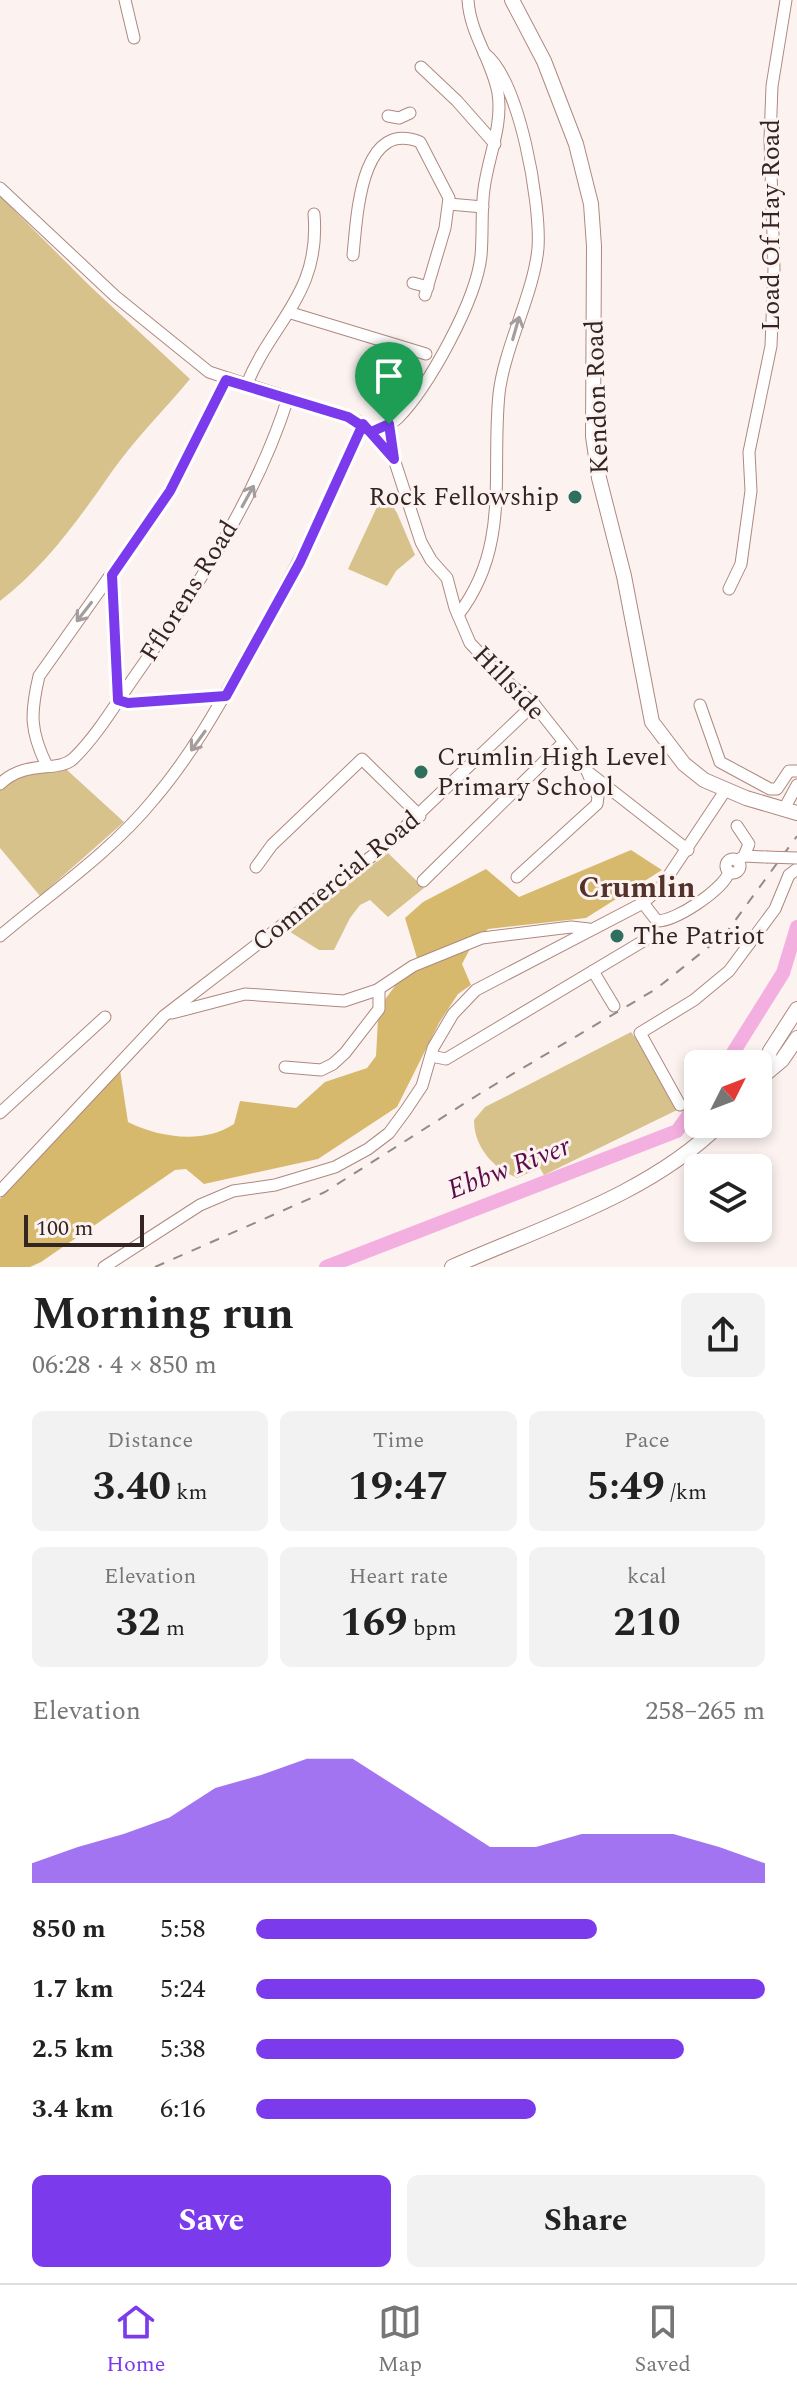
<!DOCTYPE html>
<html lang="en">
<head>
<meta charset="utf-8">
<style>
  body { margin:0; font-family:Spectral,serif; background:#f2f2f2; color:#222; height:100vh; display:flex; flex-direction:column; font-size:30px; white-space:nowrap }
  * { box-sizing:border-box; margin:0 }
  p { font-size:26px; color:#767676 }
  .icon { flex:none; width:44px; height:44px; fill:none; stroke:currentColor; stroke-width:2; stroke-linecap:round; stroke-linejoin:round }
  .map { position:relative; height:1267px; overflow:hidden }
  .details { display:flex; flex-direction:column; background:#fff; flex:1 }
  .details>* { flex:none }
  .needle { width:52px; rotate:48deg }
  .buttons { position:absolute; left:684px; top:1050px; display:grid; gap:16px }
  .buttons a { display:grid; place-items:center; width:88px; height:88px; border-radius:12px; background:#fff; box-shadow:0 4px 12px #0003; font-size:40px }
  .scale { position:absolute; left:24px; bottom:20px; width:120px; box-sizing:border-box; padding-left:8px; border:4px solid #352522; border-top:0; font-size:22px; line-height:28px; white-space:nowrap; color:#352522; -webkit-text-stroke:6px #fcf3f1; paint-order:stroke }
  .pin { position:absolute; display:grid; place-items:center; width:68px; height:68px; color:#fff; margin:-82px -34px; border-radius:50% 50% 50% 0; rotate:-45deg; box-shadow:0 0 8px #0007 }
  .pin .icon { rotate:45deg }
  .round { display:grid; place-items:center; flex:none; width:84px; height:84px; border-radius:12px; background:#f2f2f2 }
  .headline { display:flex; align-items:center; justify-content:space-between; height:136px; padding:0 32px }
  h1 { font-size:44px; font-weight:700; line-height:60px }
  .stats { display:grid; grid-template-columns:repeat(3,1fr); gap:12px; height:136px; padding:8px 32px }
  .stats div { display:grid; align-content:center; border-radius:12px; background:#f2f2f2; text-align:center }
  .stats b { font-size:40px; font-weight:700 }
  .stats small { font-size:22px; font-weight:400 }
  .stats p { font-size:22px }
  .chart { height:224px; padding:16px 32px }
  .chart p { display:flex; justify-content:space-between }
  .chart svg { width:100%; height:144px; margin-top:8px; fill:#7c3aed; opacity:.7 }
  .primary-button { display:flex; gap:16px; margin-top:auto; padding:16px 32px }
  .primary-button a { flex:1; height:92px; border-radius:12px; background:#7c3aed; color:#fff; font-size:32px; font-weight:700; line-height:92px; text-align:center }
  .primary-button a+a { background:#f2f2f2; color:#222 }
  ul { padding:0 32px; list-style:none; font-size:26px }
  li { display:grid; grid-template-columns:128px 96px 1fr; align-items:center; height:60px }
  li i { height:20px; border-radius:10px; background:#7c3aed }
  .tab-bar { display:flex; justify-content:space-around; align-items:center; height:112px; border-top:2px solid #e0e0e0; background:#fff; font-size:22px; color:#767676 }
  .tab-bar a { display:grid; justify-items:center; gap:4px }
  .tab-bar .on { color:#7c3aed }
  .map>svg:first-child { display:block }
</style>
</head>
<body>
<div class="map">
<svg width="797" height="1267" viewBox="0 0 797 1267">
  <rect width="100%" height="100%" fill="#fcf3f1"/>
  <g fill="#d8c28c">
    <path d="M 0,196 L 91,287 L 190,379 C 165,409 136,438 113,470 C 81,516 46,566 0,601 Z"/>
    <path d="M 384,492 L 397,513 L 415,555 L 396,571 L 387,586 L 348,569 Z"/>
    <path d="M 50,770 L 67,770 L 124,822 L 40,896 L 0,848 L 0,790 L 17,777 Z"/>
    <path d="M 388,853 L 424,888 L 388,917 L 370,900 L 360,905 L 350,918 L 334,950 L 319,950 L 287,930 Z"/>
    <path d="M 631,1032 L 677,1097 L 677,1110 L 544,1175 L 540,1168 L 517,1178 C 493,1168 474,1147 474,1120 L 485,1107 Z"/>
  </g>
  <path fill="#d7b96e" d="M 631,850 L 662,870 L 586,918 L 488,929 L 471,947 L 462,964 L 471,985 L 458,994 L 439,1023 L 397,1107 L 318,1159 L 204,1184 L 186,1169 L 175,1170 L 41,1262 L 30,1267 L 0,1267 L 0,1199 L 120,1070 L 128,1122 C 160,1138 204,1144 234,1124 L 240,1101 L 296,1108 L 325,1082 L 367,1068 L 376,1056 L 378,1019 L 386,998 L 398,982 L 420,968 L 405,918 L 423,902 L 486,869 L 519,897 Z"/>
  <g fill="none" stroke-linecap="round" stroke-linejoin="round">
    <g stroke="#f3afdf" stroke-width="14">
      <path d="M 726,1064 L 783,973 L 797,927"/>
      <path d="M 326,1267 L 677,1131 L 698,1102"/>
    </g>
    <defs>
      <g id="minor">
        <path d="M 125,0 L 134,38"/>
        <path d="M 421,67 L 457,101 L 495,144"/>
        <path d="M 388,116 L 399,118 L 410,113"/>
        <path d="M 0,188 L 115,296 L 209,372 L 348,417 L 363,424 L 394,459 L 421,542 L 431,560 L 447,578 L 455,608 L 470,643 L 504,679 L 534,704 L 587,771 L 688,850"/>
        <path d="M 449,204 L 483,207"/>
        <path d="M 353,255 C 357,217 360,118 420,142 L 449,198 L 445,228 L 425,295"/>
        <path d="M 413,283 L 428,287"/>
        <path d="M 291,313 L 426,354"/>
        <path d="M 246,386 C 272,321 321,294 314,214"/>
        <path d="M 389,424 L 394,458"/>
        <path d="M 371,432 C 379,428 391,425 398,418 C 429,386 476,301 481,256 C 483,234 481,211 484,189 C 488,157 503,126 498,93 C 492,60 470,34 468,0"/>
        <path d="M 112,576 L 118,700 L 128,703 L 226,696"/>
        <path d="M 729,589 L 741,564 L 751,491 L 749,452 L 771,346 L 774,269 L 770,139 L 772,86 L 786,0"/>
        <path d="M 458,615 C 511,546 491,474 499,394 C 504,348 534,293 538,248 C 541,204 520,80 484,53"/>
        <path d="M 700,705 L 720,762 L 770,789 L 777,789 L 789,771 L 797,771"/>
        <path d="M 47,766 C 30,731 30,714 39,676 L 170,491 L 226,380"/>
        <path d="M 0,784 C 26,759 57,773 73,759 C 97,736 116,703 135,676 C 196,589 256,499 288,398"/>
        <path d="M 784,809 L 797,785"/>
        <path d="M 737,826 L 749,844 L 744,856 L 737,861"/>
        <path d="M 744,856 L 766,857"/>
        <circle cx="733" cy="866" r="7"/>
        <path d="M 256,867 L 272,845 L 362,759 L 420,816"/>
        <path d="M 517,877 L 597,804 L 598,797 L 587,771"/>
        <path d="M 423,881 L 563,743"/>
        <path d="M 643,903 L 657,921 C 676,921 723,890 729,872"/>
        <path d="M 0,936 C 52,892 111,852 154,799 C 194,752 222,700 252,647 C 293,574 331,502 363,424"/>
        <path d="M 593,971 L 614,1006"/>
        <path d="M 172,1013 L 245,994 L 344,1001 L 377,990 L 413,966 L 482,938 L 571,927 L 589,929"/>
        <path d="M 431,1056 L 446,1059 L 650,937"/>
        <path d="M 285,1067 L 321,1070 L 333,1064 L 345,1053 L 379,1009 L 379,989"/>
        <path d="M 680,1105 L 640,1033 L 694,1000 L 729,971 L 775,909 L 789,875 L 797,869"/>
        <path d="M 0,1113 L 105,1017"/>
        <path d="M 0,1191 L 164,1016 L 385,846 L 534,704"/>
        <path d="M 104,1267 L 200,1205 L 233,1191 L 275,1185 L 335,1167 L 368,1149 L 389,1133 L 406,1110 L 422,1086 L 433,1048 L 453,1014 L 476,990 L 643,903 L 661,887 L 725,791"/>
      </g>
      <g id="major">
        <path d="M 512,0 L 544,61 L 576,144 L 591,204 L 594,246 L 593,436 L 599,478 L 624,576 L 652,722 L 684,764 L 704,780 L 746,798 L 797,813"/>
        <path d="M 764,1075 L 782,1060 L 797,1038"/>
        <path d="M 762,1076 L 770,1051 L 797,1009"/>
        <path d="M 452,1267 C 542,1227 650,1194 720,1124"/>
      </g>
    </defs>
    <use href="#minor" stroke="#af887f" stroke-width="13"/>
    <use href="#major" stroke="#af887f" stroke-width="16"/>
    <use href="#minor" stroke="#fff" stroke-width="11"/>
    <use href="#major" stroke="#fff" stroke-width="14"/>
    <path stroke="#968a87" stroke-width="2" stroke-dasharray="10 10" stroke-linecap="butt" d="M 155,1267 L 325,1192 L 484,1091 L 656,989 L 726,933 L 797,836"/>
    <defs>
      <path id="minor-bridge" d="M 766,857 L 797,858"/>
    </defs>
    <use href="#minor-bridge" stroke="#af887f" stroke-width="13" stroke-linecap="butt"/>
    <use href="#minor-bridge" stroke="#fff" stroke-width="11"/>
  </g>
  <defs><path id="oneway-shaft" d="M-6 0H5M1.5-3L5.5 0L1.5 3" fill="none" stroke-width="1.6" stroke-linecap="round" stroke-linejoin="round" transform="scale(2)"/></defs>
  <g stroke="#a49d9c">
    <use href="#oneway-shaft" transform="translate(516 328) rotate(-74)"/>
    <use href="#oneway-shaft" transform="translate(248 496) rotate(-61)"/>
    <use href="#oneway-shaft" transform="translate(84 612) rotate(128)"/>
    <use href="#oneway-shaft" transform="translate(198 741) rotate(126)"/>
  </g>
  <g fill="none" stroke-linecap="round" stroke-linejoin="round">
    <defs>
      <path id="route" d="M 389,424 L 371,432 L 348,417 L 226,380 L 170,491 L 112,575 L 118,700 L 128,703 L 226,696 L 300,562 L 363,424 L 394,459 L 389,424"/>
    </defs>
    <use href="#route" stroke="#fff" stroke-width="16"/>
    <use href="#route" stroke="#7c3aed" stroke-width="10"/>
  </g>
  <g fill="#2f6f5d" stroke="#fcf3f1" stroke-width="3">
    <circle cx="575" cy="497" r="8"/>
    <circle cx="421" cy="772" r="8"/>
    <circle cx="617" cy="936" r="8"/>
  </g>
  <g text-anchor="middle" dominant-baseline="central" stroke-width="6" stroke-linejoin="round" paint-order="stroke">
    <g font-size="26" fill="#352522" stroke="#fcf3f1">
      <text transform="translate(771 225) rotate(-90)">Load Of Hay Road</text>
      <text transform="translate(597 397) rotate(-92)">Kendon Road</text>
      <text transform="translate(189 591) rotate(-58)">Fflorens Road</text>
      <text transform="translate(509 683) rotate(46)">Hillside</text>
      <text transform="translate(336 881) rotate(-39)">Commercial Road</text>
    </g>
    <g font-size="26" fill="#352522" stroke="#fcf3f1" text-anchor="start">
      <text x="559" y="497" text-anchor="end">Rock Fellowship</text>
      <text x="437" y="757">Crumlin High Level<tspan x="437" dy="30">Primary School</tspan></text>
      <text x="633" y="936">The Patriot</text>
    </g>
    <g font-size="28" font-style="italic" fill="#5c0c4c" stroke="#fcf3f1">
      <text transform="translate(509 1168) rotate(-21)">Ebbw River</text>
    </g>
    <g font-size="30" font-weight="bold" fill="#52322a" stroke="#fcf3f1">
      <text x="637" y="888">Crumlin</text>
    </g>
  </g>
</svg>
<div class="buttons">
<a><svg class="needle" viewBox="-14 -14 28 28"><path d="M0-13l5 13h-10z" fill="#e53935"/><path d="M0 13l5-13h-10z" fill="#767676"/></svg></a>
<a><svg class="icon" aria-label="layers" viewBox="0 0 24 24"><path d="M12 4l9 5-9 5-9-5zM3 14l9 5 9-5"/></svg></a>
</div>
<div class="scale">100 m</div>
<div class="pin" style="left:389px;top:424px;background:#1e9e55"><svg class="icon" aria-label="arrive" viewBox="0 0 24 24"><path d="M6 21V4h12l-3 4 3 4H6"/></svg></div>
</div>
<section class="details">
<div class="headline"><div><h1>Morning run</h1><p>06:28 · 4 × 850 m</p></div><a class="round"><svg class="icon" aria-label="share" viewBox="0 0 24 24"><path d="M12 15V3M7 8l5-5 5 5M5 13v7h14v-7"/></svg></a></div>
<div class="stats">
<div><p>Distance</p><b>3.40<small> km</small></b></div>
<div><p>Time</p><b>19:47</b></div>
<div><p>Pace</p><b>5:49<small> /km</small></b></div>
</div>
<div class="stats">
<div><p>Elevation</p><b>32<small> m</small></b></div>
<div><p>Heart rate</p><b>169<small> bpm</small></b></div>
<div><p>kcal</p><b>210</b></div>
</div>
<div class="chart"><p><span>Elevation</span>258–265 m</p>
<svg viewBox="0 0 160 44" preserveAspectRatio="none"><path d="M0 44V38L10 33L20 29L30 24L40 15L50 11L60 6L70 6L80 15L90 24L100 33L110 33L120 29L130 29L140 29L150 33L160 38V44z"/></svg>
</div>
<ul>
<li><b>850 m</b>5:58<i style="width:67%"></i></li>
<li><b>1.7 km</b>5:24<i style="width:100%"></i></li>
<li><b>2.5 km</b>5:38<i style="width:84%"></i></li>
<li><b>3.4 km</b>6:16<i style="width:55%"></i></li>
</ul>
<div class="primary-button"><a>Save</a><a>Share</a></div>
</section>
<nav class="tab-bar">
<a class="on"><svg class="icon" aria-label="home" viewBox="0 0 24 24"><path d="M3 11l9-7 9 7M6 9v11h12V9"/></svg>Home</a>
<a><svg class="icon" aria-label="map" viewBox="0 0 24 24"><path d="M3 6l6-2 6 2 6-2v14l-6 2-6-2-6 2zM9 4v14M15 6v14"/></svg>Map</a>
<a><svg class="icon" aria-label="saved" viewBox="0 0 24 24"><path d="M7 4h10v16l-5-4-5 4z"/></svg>Saved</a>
</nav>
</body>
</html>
